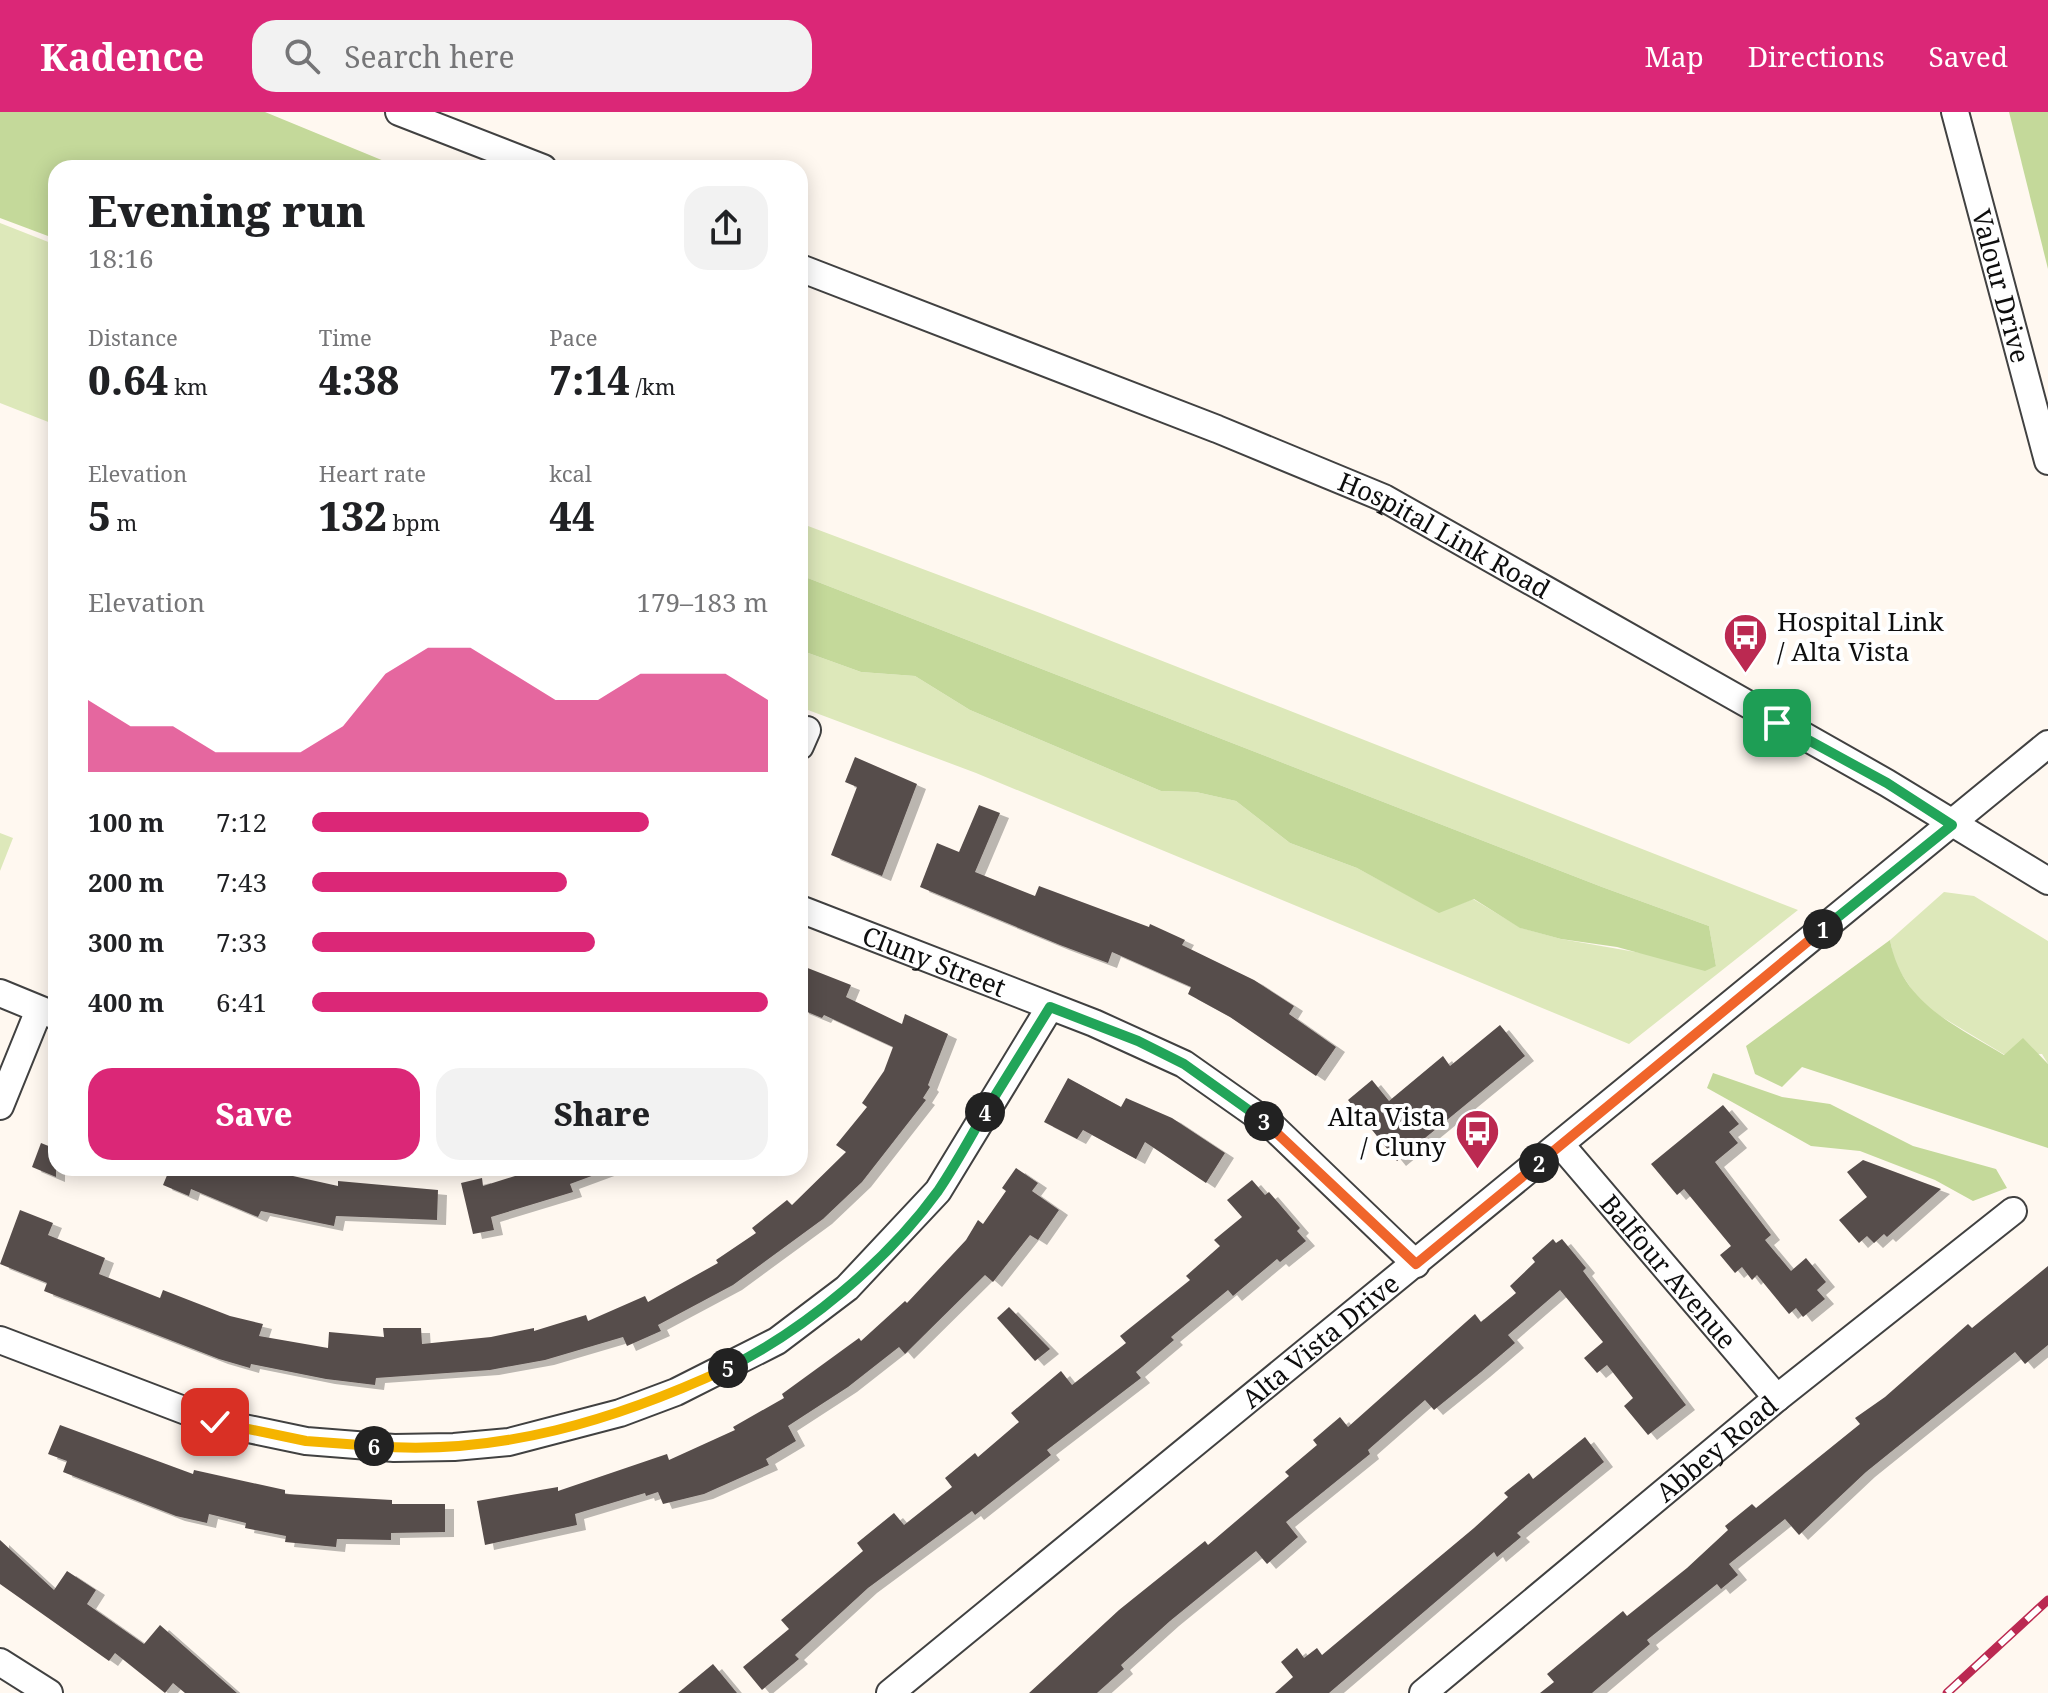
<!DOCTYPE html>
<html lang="en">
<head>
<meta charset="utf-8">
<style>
  body { margin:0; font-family:"Noto Serif",serif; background:#f2f2f2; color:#202124; height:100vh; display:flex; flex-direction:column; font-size:30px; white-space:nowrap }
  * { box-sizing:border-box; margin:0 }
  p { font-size:26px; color:#757577 }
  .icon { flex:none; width:44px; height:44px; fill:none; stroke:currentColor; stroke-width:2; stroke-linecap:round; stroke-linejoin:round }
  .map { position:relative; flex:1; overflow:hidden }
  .drawer { position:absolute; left:48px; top:48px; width:760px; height:1016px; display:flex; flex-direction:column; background:#fff; border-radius:24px; box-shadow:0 4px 20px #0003 }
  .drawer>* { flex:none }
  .pin { position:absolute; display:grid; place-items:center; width:68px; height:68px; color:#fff; margin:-34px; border-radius:16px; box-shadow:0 4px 12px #0006 }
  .km { position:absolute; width:40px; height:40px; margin:-20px; border-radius:50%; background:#222; color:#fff; font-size:22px; line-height:40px; text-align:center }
  .round { display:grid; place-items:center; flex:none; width:84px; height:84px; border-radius:24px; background:#f2f2f2 }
  .summary { display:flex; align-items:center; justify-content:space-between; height:136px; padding:0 40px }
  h1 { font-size:44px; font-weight:800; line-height:60px }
  .stats { display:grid; grid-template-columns:repeat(3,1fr); gap:12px; height:136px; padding:8px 40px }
  .stats div { display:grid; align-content:center }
  .stats b { font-size:40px; font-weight:800 }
  .stats small { font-size:22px; font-weight:400 }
  .stats p { font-size:22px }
  .chart { height:224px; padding:16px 40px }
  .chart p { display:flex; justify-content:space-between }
  .chart svg { width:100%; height:144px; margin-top:8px; fill:#db2777; opacity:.7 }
  .cta { display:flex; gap:16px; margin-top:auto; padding:16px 40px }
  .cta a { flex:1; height:92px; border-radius:24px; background:#db2777; color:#fff; font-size:32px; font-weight:800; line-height:92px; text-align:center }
  .cta a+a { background:#f2f2f2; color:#202124 }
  ul { padding:0 40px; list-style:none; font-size:26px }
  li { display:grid; grid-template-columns:128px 96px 1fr; align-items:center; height:60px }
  li i { height:20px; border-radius:10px; background:#db2777 }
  header { display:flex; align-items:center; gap:48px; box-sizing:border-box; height:112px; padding:0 40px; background:#db2777; color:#fff }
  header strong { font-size:38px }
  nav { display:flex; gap:44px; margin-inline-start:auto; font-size:28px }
  .search { width:560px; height:72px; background:#f2f2f2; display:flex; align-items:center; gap:20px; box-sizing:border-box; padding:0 28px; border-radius:24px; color:#757577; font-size:30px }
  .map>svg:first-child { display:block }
</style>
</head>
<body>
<header>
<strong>Kadence</strong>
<div class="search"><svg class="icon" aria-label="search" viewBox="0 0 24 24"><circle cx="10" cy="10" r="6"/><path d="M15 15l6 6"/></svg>Search here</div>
<nav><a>Map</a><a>Directions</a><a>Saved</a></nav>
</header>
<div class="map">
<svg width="2048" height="1581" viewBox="0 0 2048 1581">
  <defs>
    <filter id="shadow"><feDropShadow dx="9" dy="5" stdDeviation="0" flood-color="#0004"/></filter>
  </defs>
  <rect width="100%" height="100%" fill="#fff8f0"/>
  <g fill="#dde8ba">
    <path d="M 0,111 L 56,133 L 56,313 L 0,291 Z"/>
    <path d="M 800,411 L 1040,501 L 1798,798 L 1629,932 L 976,661 L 800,595 L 800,538 L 861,560 L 915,564 L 970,598 L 1161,679 L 1196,680 L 1236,689 L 1290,731 L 1357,756 L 1439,800 L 1473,787 L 1521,816 L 1561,827 L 1716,854 L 1709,814 L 1602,775 L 800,463 Z"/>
    <path d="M 0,721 L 13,726 L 0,759 Z"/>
    <path d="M 1944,780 L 1974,784 L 2048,829 L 2048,952 L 2042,942 L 2005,943 L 1922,893 L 1895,852 L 1890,828 Z"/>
  </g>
  <g fill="#c4d99a">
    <path d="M 0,0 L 265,0 L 401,56 L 56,56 L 56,127 L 0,106 Z"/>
    <path d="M 2009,0 L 2048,0 L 2048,157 Z"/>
    <path d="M 800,463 L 1602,775 L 1709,814 L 1716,854 L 1705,859 L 1617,835 L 1561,827 L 1520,816 L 1474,787 L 1439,801 L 1357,756 L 1290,731 L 1236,689 L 1196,680 L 1161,679 L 970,598 L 915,564 L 861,560 L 800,538 Z"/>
    <path d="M 1890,828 C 1902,892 1954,912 2004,943 L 2023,926 L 2048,952 L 2048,1036 L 1802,955 L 1782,975 L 1755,962 L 1746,934 Z"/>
    <path d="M 1713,961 L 1782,985 L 1830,992 L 1913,1034 L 1996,1057 L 2007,1076 L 1973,1089 L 1935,1068 L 1860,1039 L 1811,1034 L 1707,976 Z"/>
  </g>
  <g fill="#574d4b" filter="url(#shadow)">
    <path d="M 855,645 L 917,672 L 882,764 L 831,743 L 857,675 L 845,670 Z"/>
    <path d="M 979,693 L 1000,701 L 975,760 L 1035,784 L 1039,774 L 1149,815 L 1150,812 L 1185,828 L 1182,833 L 1254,868 L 1294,894 L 1289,902 L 1336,935 L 1316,964 L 1230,905 L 1188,882 L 1191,875 L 1112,840 L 1108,851 L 1060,833 L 920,775 L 937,731 L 959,740 Z"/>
    <path d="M 800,853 L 851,873 L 846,885 L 902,912 L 905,902 L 948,922 L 928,973 L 930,975 L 923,986 L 926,988 L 862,1070 L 823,1107 L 733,1173 L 658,1213 L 661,1219 L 627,1234 L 623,1225 L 545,1248 L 490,1258 L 376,1266 L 375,1273 L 326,1267 L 251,1252 L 250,1256 L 219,1247 L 44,1179 L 47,1171 L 0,1152 L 20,1098 L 53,1111 L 48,1123 L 105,1146 L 99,1162 L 160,1186 L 163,1178 L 230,1204 L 263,1212 L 259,1224 L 328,1236 L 329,1220 L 384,1225 L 383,1216 L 421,1216 L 422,1232 L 491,1225 L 534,1216 L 534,1219 L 586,1203 L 588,1209 L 645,1184 L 648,1190 L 718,1151 L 716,1148 L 756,1121 L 752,1116 L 787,1088 L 792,1093 L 846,1040 L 836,1033 L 867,995 L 862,991 L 884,959 L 893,935 L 824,903 L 822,906 L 800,897 Z"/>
    <path d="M 1500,913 L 1525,944 L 1397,1049 L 1348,988 L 1372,968 L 1389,989 L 1443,944 L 1450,954 Z"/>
    <path d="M 1068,966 L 1121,995 L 1126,986 L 1172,1006 L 1225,1041 L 1206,1071 L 1145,1030 L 1136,1047 L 1083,1018 L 1077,1027 L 1044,1010 Z"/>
    <path d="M 1723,993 L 1739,1012 L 1729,1020 L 1738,1031 L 1715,1050 L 1771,1123 L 1765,1128 L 1791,1159 L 1806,1146 L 1826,1170 L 1817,1178 L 1825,1187 L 1803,1205 L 1796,1196 L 1789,1202 L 1757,1163 L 1752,1168 L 1742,1155 L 1735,1161 L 1720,1143 L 1731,1134 L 1684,1077 L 1677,1083 L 1651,1052 Z"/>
    <path d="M 41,1031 L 56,1037 L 56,1065 L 32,1055 Z"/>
    <path d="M 1863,1048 L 1941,1077 L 1887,1125 L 1884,1122 L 1874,1131 L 1867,1124 L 1859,1131 L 1839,1108 L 1867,1085 L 1847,1060 Z"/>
    <path d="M 170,1056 L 257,1056 L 338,1074 L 338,1069 L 438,1078 L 437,1108 L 336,1104 L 334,1114 L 261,1099 L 258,1105 L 191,1077 L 189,1084 L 163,1073 Z"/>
    <path d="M 541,1056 L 608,1058 L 570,1072 L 573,1080 L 491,1105 L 494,1118 L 473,1122 L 461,1071 L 482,1066 L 483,1074 Z"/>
    <path d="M 1016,1056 L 1038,1071 L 1032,1079 L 1059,1098 L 1038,1128 L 1030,1123 L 993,1170 L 985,1163 L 905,1242 L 899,1235 L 848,1275 L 788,1314 L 796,1329 L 766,1347 L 769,1353 L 704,1382 L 663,1392 L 658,1380 L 646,1384 L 645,1381 L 575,1402 L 577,1413 L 485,1433 L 477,1389 L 558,1375 L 558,1379 L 667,1342 L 669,1348 L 735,1318 L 733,1315 L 784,1286 L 782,1282 L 859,1226 L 861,1229 L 905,1189 L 907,1191 L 966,1128 L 978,1108 L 983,1112 L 1006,1079 L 1002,1076 Z"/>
    <path d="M 1252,1068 L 1265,1083 L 1269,1080 L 1300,1116 L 1297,1119 L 1306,1129 L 1280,1150 L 1277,1147 L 1233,1184 L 1228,1178 L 1171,1225 L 1174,1228 L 1136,1260 L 1141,1266 L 1047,1338 L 1051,1343 L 975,1403 L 972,1399 L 868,1476 L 795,1543 L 799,1547 L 762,1578 L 743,1555 L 789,1517 L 781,1508 L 863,1439 L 857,1431 L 894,1401 L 904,1413 L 952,1375 L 945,1366 L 975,1341 L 978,1345 L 1019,1310 L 1011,1301 L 1061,1259 L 1072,1273 L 1126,1231 L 1120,1224 L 1190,1168 L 1186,1164 L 1220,1134 L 1214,1128 L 1242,1105 L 1227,1088 Z"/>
    <path d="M 1553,1127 L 1556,1131 L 1562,1127 L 1586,1156 L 1583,1159 L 1686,1293 L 1648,1323 L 1624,1294 L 1633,1286 L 1607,1253 L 1597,1261 L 1584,1246 L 1603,1230 L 1560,1178 L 1508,1223 L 1515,1231 L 1481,1260 L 1434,1298 L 1425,1288 L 1368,1338 L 1370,1342 L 1286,1410 L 1298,1425 L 1267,1452 L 1256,1439 L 1170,1509 L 1121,1553 L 1124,1557 L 1097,1581 L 1029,1581 L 1119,1498 L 1205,1429 L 1208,1433 L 1289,1364 L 1285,1360 L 1317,1333 L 1313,1328 L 1340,1305 L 1348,1315 L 1475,1202 L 1481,1210 L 1516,1181 L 1510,1174 L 1535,1150 L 1532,1146 Z"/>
    <path d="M 2048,1154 L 2048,1233 L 2025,1252 L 2015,1240 L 1866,1360 L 1799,1423 L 1785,1407 L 1729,1452 L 1738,1463 L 1721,1477 L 1717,1472 L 1647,1528 L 1650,1532 L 1592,1581 L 1540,1581 L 1554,1570 L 1547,1562 L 1623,1499 L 1627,1504 L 1687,1456 L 1728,1418 L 1725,1414 L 1752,1392 L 1756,1396 L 1860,1312 L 1855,1306 L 1885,1285 L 1968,1212 L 1972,1216 Z"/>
    <path d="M 1009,1195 L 1050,1237 L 1035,1249 L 997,1206 Z"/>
    <path d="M 60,1313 L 193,1362 L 194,1358 L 285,1378 L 285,1382 L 392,1388 L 392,1392 L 445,1392 L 445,1420 L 391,1421 L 391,1428 L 337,1427 L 336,1435 L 285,1430 L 286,1424 L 245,1416 L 246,1411 L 209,1402 L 207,1411 L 176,1404 L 63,1360 L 67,1349 L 48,1342 Z"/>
    <path d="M 1585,1325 L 1604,1350 L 1517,1421 L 1521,1425 L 1497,1445 L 1494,1440 L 1329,1581 L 1275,1581 L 1293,1565 L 1281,1550 L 1297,1536 L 1304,1546 L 1317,1536 L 1322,1543 L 1474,1416 L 1508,1385 L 1504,1381 L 1529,1361 L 1533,1367 Z"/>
    <path d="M 0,1428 L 54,1478 L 67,1459 L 96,1478 L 87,1492 L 144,1532 L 160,1513 L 237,1581 L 185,1581 L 173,1571 L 165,1581 L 115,1541 L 109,1549 L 0,1472 Z"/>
    <path d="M 713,1552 L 737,1581 L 678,1581 Z"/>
  </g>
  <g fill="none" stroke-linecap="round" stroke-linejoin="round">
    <defs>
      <g id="minor">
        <path d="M 399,0 L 543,56"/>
        <path id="s1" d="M 1955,0 L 2048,349"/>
        <path id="s2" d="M 800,156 L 1217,317 L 1384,386 L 1887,671 L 2048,769"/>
        <path d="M 800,634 L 807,618"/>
        <path id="s3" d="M 800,797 L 1094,911 L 1184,952 L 1272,1014 L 1416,1152"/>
        <path d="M 0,881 L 56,904"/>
        <path d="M 0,994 L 39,898"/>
        <path id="s4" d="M 1561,1033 L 1777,1286"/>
        <path d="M 0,1228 L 215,1310 L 306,1329 L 394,1336 L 454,1335 L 509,1330 L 620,1301 L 676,1280 L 777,1229 L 847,1176 L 938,1079 L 1050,895"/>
        <path d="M 0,1550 L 49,1581"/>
        <path id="s5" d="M 890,1581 L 2048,632"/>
        <path id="s6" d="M 1423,1581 L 1777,1286 L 2013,1099"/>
      </g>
    </defs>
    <use href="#minor" stroke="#414141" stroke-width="30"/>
    <use href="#minor" stroke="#fff" stroke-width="26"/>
    <defs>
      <path id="rail" d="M 1947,1581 L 2048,1488"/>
    </defs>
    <use href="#rail" stroke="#bb2951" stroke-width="9"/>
    <use href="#rail" stroke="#fff" stroke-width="6" stroke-dasharray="18" stroke-linecap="butt"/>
  </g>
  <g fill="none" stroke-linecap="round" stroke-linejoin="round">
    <defs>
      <path id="split-1" d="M 1777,611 L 1887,671 L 1952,713 L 1823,817"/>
      <path id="split-2" d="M 1539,1051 L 1823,817"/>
      <path id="split-3" d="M 1264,1009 L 1416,1152 L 1539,1051"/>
      <path id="split-4" d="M 985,1000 L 1050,895 L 1138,929 L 1184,952 L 1264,1009"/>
      <path id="split-5" d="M 728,1256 C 806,1217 887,1149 938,1079 C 955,1054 970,1026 985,1000"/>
      <path id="split-6" d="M 374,1334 C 499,1344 616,1308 728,1256"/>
      <path id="split-7" d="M 215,1310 L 306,1329 L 374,1334"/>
    </defs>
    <use href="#split-1" stroke="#fff" stroke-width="16"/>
    <use href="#split-2" stroke="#fff" stroke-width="16"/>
    <use href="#split-3" stroke="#fff" stroke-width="16"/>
    <use href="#split-4" stroke="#fff" stroke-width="16"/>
    <use href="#split-5" stroke="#fff" stroke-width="16"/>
    <use href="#split-6" stroke="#fff" stroke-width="16"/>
    <use href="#split-7" stroke="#fff" stroke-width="16"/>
    <use href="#split-1" stroke="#22a559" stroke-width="10"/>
    <use href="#split-2" stroke="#f0652b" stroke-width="10"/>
    <use href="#split-3" stroke="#f0652b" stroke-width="10"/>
    <use href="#split-4" stroke="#22a559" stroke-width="10"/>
    <use href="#split-5" stroke="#22a559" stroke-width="10"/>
    <use href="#split-6" stroke="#f5b400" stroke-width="10"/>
    <use href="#split-7" stroke="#f5b400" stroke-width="10"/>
  </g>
  <defs>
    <symbol id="bus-pin" viewBox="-11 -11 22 30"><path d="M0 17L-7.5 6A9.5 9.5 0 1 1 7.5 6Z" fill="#bb2951" stroke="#fff"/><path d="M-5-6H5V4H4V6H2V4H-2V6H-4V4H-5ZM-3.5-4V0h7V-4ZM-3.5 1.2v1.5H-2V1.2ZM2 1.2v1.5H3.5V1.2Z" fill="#fff"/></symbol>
  </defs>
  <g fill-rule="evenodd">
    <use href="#bus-pin" x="1720" y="498" width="51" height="69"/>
    <use href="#bus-pin" x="1452" y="994" width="51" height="69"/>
  </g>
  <g text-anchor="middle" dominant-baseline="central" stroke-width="8" stroke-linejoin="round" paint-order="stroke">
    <g font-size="26" fill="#0e0e0e" stroke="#fff">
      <text stroke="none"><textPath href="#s1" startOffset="180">Valour Drive</textPath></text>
      <text stroke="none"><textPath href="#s2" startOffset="698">Hospital Link Road</textPath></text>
      <text stroke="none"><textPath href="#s3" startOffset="144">Cluny Street</textPath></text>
      <text stroke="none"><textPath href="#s4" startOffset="166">Balfour Avenue</textPath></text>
      <text stroke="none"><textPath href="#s5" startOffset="556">Alta Vista Drive</textPath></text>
      <text stroke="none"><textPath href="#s6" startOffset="382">Abbey Road</textPath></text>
    </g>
    <g font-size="26" fill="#0e0e0e" stroke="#fff" text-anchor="start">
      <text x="1777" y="509">Hospital Link<tspan x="1777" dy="30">/ Alta Vista</tspan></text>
      <text x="1446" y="1004" text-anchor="end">Alta Vista<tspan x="1446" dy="30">/ Cluny</tspan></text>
    </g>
  </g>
</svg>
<div class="pin" style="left:1777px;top:611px;background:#1e9e55"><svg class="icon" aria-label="arrive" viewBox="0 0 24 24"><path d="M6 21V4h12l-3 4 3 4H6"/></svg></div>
<div class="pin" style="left:215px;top:1310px;background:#d93025"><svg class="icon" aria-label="check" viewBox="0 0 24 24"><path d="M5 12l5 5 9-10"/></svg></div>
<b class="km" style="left:1823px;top:817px">1</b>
<b class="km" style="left:1539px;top:1051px">2</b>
<b class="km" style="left:1264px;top:1009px">3</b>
<b class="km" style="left:985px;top:1000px">4</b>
<b class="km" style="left:728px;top:1256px">5</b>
<b class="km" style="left:374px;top:1334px">6</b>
<section class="drawer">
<div class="summary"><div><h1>Evening run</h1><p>18:16</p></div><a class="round"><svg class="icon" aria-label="share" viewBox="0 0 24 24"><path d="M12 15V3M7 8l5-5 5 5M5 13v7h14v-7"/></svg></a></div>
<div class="stats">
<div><p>Distance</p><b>0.64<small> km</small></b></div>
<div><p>Time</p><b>4:38</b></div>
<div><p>Pace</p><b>7:14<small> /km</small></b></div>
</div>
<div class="stats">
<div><p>Elevation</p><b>5<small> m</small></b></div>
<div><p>Heart rate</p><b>132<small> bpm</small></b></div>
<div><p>kcal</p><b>44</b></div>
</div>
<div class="chart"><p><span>Elevation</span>179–183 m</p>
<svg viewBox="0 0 160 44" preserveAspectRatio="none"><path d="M0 44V22L10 30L20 30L30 38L40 38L50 38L60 30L70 14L80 6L90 6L100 14L110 22L120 22L130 14L140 14L150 14L160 22V44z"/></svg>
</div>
<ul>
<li><b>100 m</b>7:12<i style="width:74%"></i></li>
<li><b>200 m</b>7:43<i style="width:56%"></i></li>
<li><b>300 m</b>7:33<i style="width:62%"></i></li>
<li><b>400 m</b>6:41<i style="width:100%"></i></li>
</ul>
<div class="cta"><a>Save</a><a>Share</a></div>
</section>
</div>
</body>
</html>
